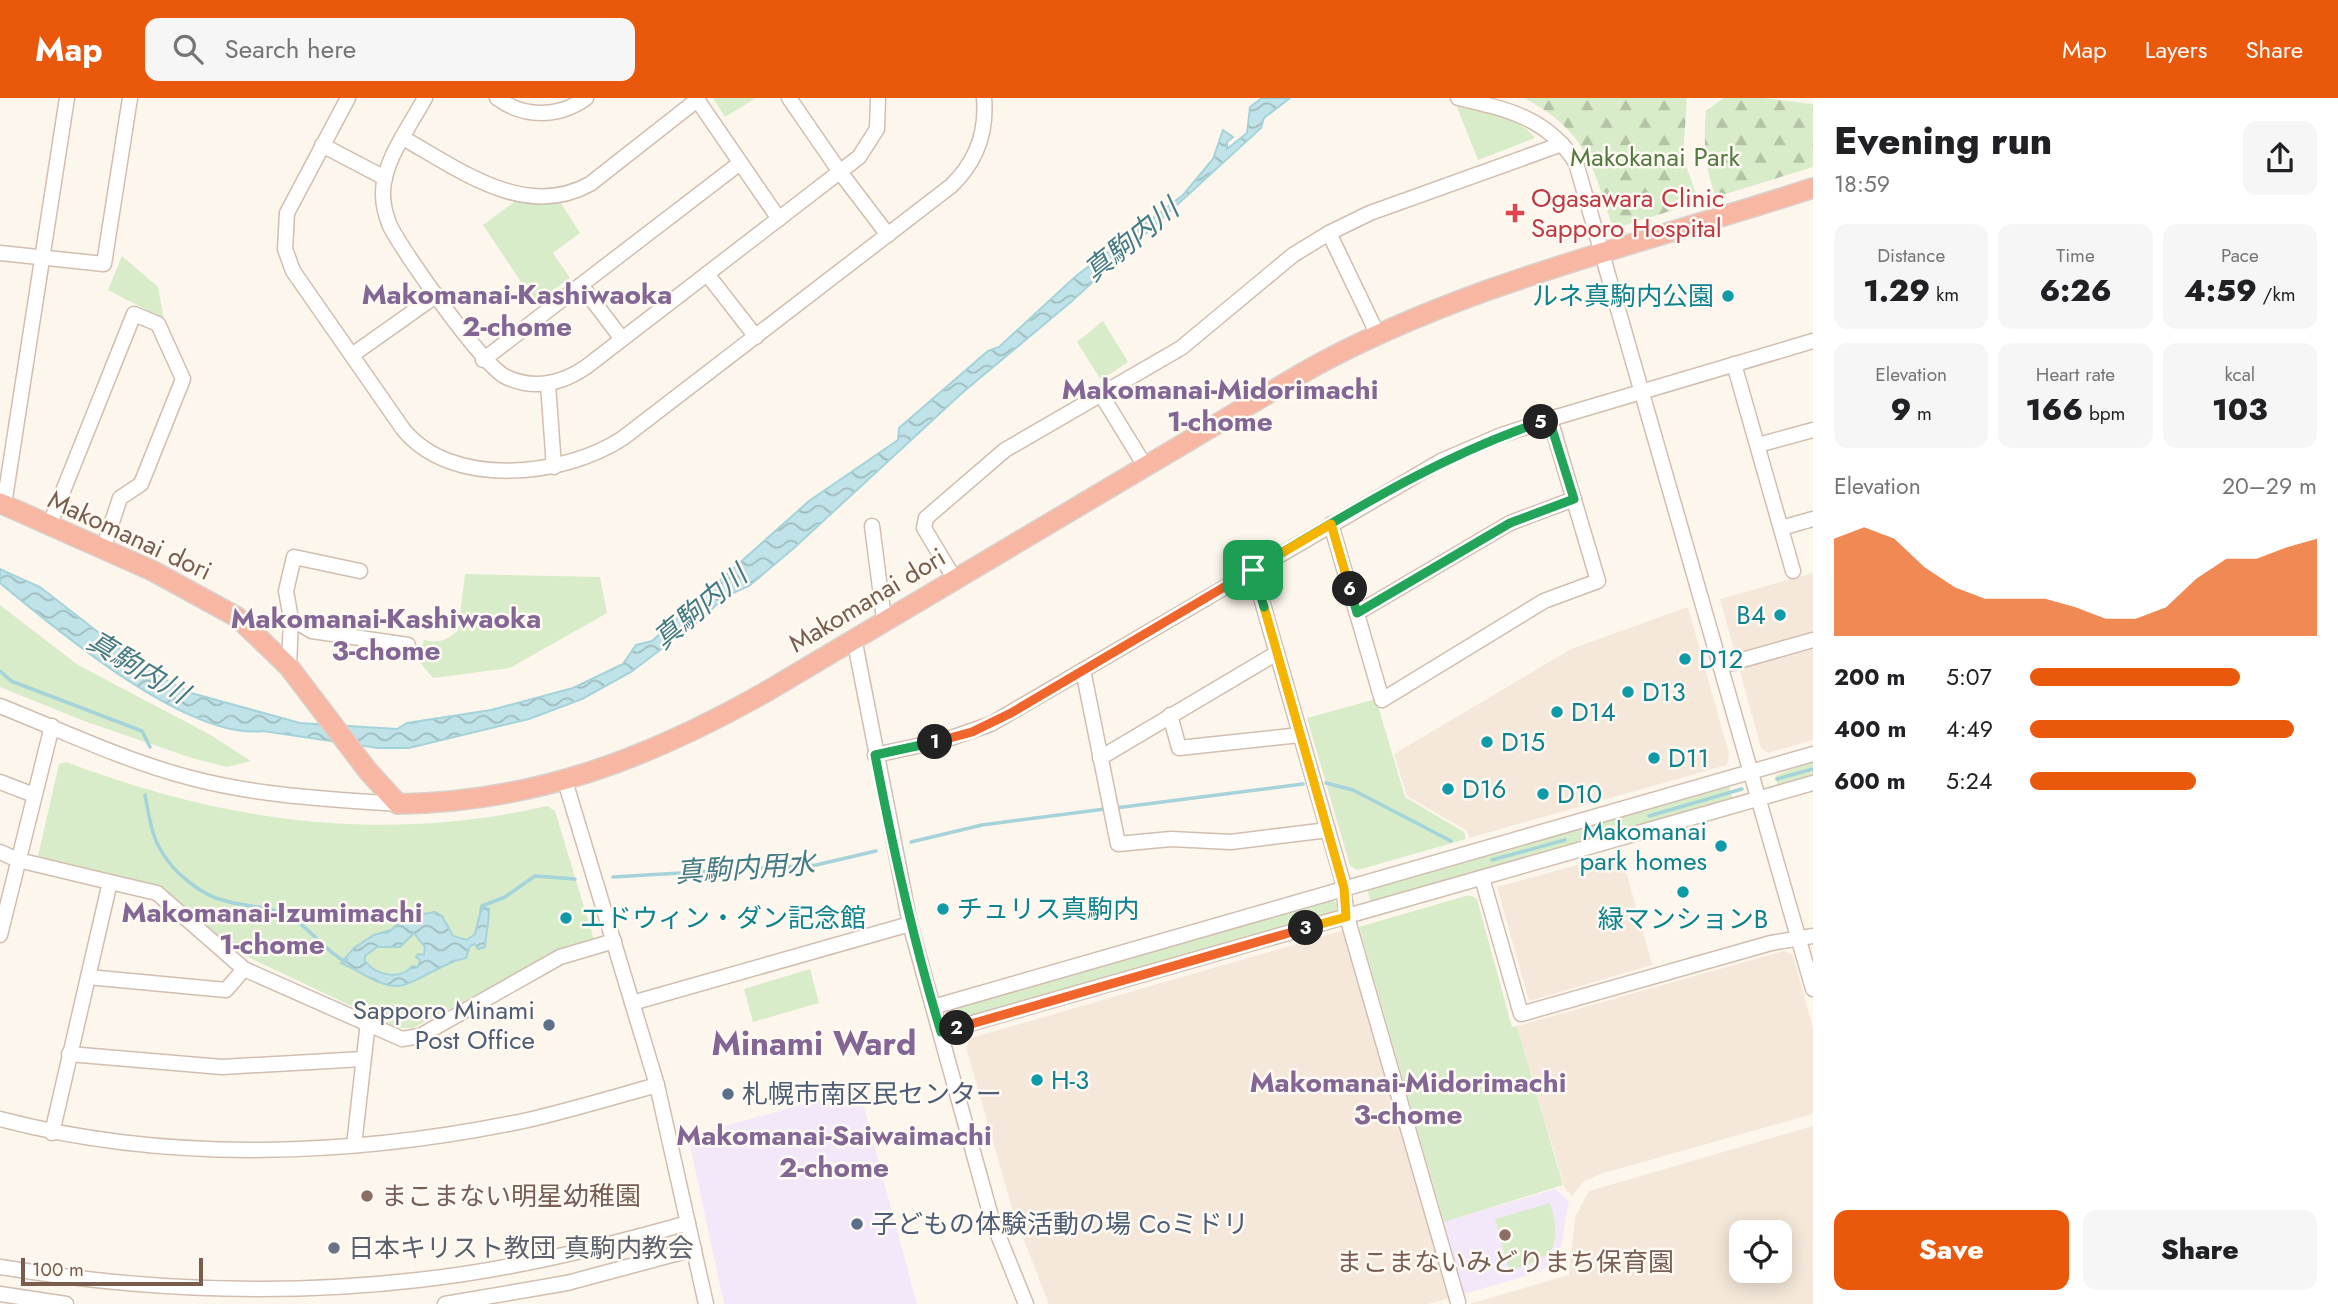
<!DOCTYPE html>
<html lang="en">
<head>
<meta charset="utf-8">
<style>
  body { margin:0; font-family:Jost,"Noto Sans JP",sans-serif; background:#f6f6f6; color:#202124; height:100vh; display:flex; flex-direction:column; font-size:26px; white-space:nowrap }
  * { box-sizing:border-box; margin:0 }
  p { font-size:23px; color:#757577 }
  .icon { flex:none; width:38px; height:38px; fill:none; stroke:currentColor; stroke-width:2; stroke-linecap:round; stroke-linejoin:round }
  .map { position:relative; flex:1; overflow:hidden }
  .details { display:flex; flex-direction:column; background:#fff; width:525px }
  .details>* { flex:none }
  .tools { position:absolute; left:1729px; top:1122px; display:grid; gap:14px }
  .tools a { display:grid; place-items:center; width:63px; height:63px; border-radius:14px; background:#fff; box-shadow:0 4px 18px #0003; font-size:35px }
  .scale { position:absolute; left:21px; bottom:18px; width:182px; box-sizing:border-box; padding-left:7px; border:4px solid #7a5c4d; border-top:0; font-size:19px; line-height:24px; white-space:nowrap; color:#7a5c4d; -webkit-text-stroke:5px #fffaf3; paint-order:stroke }
  .pin { position:absolute; display:grid; place-items:center; width:60px; height:60px; color:#fff; margin:-30px; border-radius:14px; box-shadow:0 4px 10px #0006 }
  .km { position:absolute; width:35px; height:35px; margin:-18px; border-radius:50%; background:#222; color:#fff; font-size:19px; line-height:35px; text-align:center }
  .round { display:grid; place-items:center; flex:none; width:74px; height:74px; border-radius:14px; background:#f6f6f6 }
  .head { display:flex; align-items:center; justify-content:space-between; height:119px; padding:0 21px }
  h1 { font-size:38px; font-weight:800; line-height:52px }
  .stats { display:grid; grid-template-columns:repeat(3,1fr); gap:10px; height:119px; padding:7px 21px }
  .stats div { display:grid; align-content:center; border-radius:14px; background:#f6f6f6; text-align:center }
  .stats b { font-size:30px; font-weight:800 }
  .stats small { font-size:19px; font-weight:400 }
  .stats p { font-size:19px }
  .chart { height:196px; padding:14px 21px }
  .chart p { display:flex; justify-content:space-between }
  .chart svg { width:100%; height:126px; margin-top:7px; fill:#ea580c; opacity:.7 }
  .button { display:flex; gap:14px; margin-top:auto; padding:14px 21px }
  .button a { flex:1; height:80px; border-radius:14px; background:#ea580c; color:#fff; font-size:28px; font-weight:800; line-height:80px; text-align:center }
  .button a+a { background:#f6f6f6; color:#202124 }
  ul { padding:0 21px; list-style:none; font-size:23px }
  li { display:grid; grid-template-columns:112px 84px 1fr; align-items:center; height:52px }
  li i { height:18px; border-radius:9px; background:#ea580c }
  header { display:flex; align-items:center; gap:42px; box-sizing:border-box; height:98px; padding:0 35px; background:#ea580c; color:#fff }
  header strong { font-size:33px }
  nav { display:flex; gap:38px; margin-inline-start:auto; font-size:24px }
  .search { width:490px; height:63px; background:#f6f6f6; display:flex; align-items:center; gap:18px; box-sizing:border-box; padding:0 24px; border-radius:14px; color:#757577; font-size:26px }
  main { display:flex; flex:1; min-height:0 }
  .map>svg:first-child { display:block }
</style>
</head>
<body>
<header>
<strong>Map</strong>
<div class="search"><svg class="icon" aria-label="search" viewBox="0 0 24 24"><circle cx="10" cy="10" r="6"/><path d="M15 15l6 6"/></svg>Search here</div>
<nav><a>Map</a><a>Layers</a><a>Share</a></nav>
</header>
<main>
<div class="map">
<svg width="1813" height="1206" viewBox="0 0 1813 1206">
  <defs>
    <pattern id="forest-firs" width="22" height="20" patternUnits="userSpaceOnUse" patternTransform="scale(1.75)"><rect width="22" height="20" fill="#d8ecc9"/><path d="M5 1l3.5 6h-7zM16 11l3.5 6h-7z" fill="#b4c2a5"/></pattern>
    <pattern id="water-waves" width="16" height="10" patternUnits="userSpaceOnUse" patternTransform="scale(1.75)"><rect width="16" height="10" fill="#bfe3e8"/><path d="M0 5q4-4 8 0t8 0" fill="none" stroke="#a0bbbe"/></pattern>
  </defs>
  <rect width="100%" height="100%" fill="#fdf6ec"/>
  <g fill="#f5e8da" fill-rule="evenodd">
    <path d="M 1813,475 L 1813,642 L 1768,655 L 1761,650 L 1720,501 Z"/>
    <path d="M 1688,509 L 1729,656 L 1727,667 L 1469,740 L 1467,733 L 1407,698 L 1394,656 L 1571,551 Z"/>
    <path d="M 1621,755 L 1652,867 L 1529,903 L 1497,789 Z"/>
    <path d="M 1345,832 L 1451,1200 L 1428,1206 L 1049,1206 L 1014,1117 L 966,949 L 971,940 Z"/>
    <path d="M 1784,853 L 1793,857 L 1813,930 L 1813,1016 L 1600,1076 L 1583,1084 L 1572,1098 L 1565,1091 L 1517,928 Z"/>
    <path d="M 1813,1028 L 1813,1206 L 1469,1206 L 1569,1177 L 1575,1119 L 1589,1093 ZM 1741,1134 L 1780,1134 L 1780,1172 L 1741,1172 Z"/>
  </g>
  <g fill="#f3e8fa">
    <path d="M 859,991 L 917,1206 L 724,1206 L 688,1038 Z"/>
    <path d="M 1555,1091 L 1569,1103 L 1561,1149 L 1554,1163 L 1539,1174 L 1464,1196 L 1444,1124 Z"/>
  </g>
  <g fill="#d8ecc9">
    <path d="M 713,0 L 756,0 L 725,19 Z"/>
    <path d="M 1457,9 C 1484,14 1517,17 1535,40 L 1478,62 Z"/>
    <path d="M 521,99 L 557,99 L 580,135 L 553,155 L 570,180 L 535,205 L 483,127 Z"/>
    <path d="M 122,158 L 158,189 L 164,221 L 108,192 Z"/>
    <path d="M 1103,223 L 1128,264 L 1101,282 L 1077,244 Z"/>
    <path d="M 465,476 L 600,479 L 607,515 L 510,570 L 433,580 L 418,562 L 424,542 C 439,546 446,542 458,533 Z"/>
    <path d="M 0,507 L 78,567 L 209,636 L 251,663 L 227,669 L 192,660 L 84,623 L 0,589 Z"/>
    <path d="M 1376,601 L 1405,699 L 1464,734 L 1466,741 L 1358,772 L 1350,768 L 1307,620 Z"/>
    <path d="M 1813,663 L 1813,678 L 1778,688 L 1775,678 Z"/>
    <path d="M 66,664 C 224,724 382,746 547,708 L 555,713 L 594,842 L 557,854 L 413,930 L 398,930 L 231,851 L 159,788 L 38,758 L 59,666 Z"/>
    <path d="M 1729,687 L 1733,702 L 1371,806 L 1367,790 Z"/>
    <path d="M 1469,797 L 1477,801 L 1512,929 L 1517,928 L 1563,1087 L 1444,1124 L 1359,829 Z"/>
    <path d="M 1332,801 L 1339,809 L 1335,814 L 962,922 L 958,919 L 957,909 Z"/>
    <path d="M 810,871 L 819,905 L 753,924 L 744,891 Z"/>
    <path d="M 1550,1105 C 1564,1152 1552,1160 1509,1173 L 1495,1121 Z"/>
  </g>
  <g fill="url(#forest-firs)">
    <path d="M 1524,0 L 1687,0 L 1683,59 L 1699,104 L 1619,129 L 1611,124 C 1592,63 1584,32 1524,0 Z"/>
    <path d="M 1723,0 L 1763,0 L 1813,6 L 1813,69 L 1716,99 C 1705,73 1703,42 1706,13 Z"/>
  </g>
  <g fill="url(#water-waves)" stroke="#a5d3da" stroke-width="2" fill-rule="evenodd">
    <path d="M 1262,0 L 1290,0 L 1264,20 L 1261,30 L 1072,203 L 962,295 L 794,450 L 749,488 L 726,498 L 701,521 L 631,574 L 582,601 L 529,621 L 409,650 L 378,650 L 263,633 C 187,642 57,532 0,485 L 0,471 L 40,489 L 147,572 L 191,595 L 300,625 L 397,631 L 407,625 L 491,612 L 573,590 L 623,566 L 636,547 L 652,543 L 809,403 L 898,342 L 899,330 L 988,253 L 999,249 L 1076,178 L 1183,97 L 1213,61 L 1223,32 L 1233,39 L 1227,44 L 1227,51 L 1247,35 L 1250,9 Z"/>
    <path d="M 482,808 L 489,811 C 489,823 486,837 485,849 L 478,851 L 475,846 L 470,848 L 466,860 C 443,864 416,886 399,888 C 378,889 359,872 341,865 L 354,850 L 374,837 L 391,832 L 405,819 L 435,814 L 442,818 L 453,838 L 467,842 L 475,836 ZM 414,835 L 425,849 L 424,857 L 418,856 L 416,859 L 420,862 L 418,869 L 412,868 C 401,883 375,877 365,863 L 365,858 L 377,849 L 400,849 Z"/>
  </g>
  <g fill="none" stroke-linecap="round" stroke-linejoin="round">
    <g stroke="#a5d3da" stroke-width="3.5">
      <path d="M 0,573 L 11,583 L 142,633 L 150,649"/>
      <path d="M 1777,681 L 1813,671"/>
      <path d="M 1326,685 L 1353,692 L 1451,743"/>
      <path d="M 145,697 C 149,716 151,738 162,754 C 174,775 202,798 226,803 C 246,809 270,808 289,818 C 308,828 323,851 344,863 L 346,861"/>
      <path d="M 1115,710 L 1303,686"/>
      <path d="M 1649,718 L 1742,691"/>
      <path d="M 911,744 L 982,727 L 1105,711"/>
      <path d="M 1492,762 L 1565,742"/>
      <path d="M 613,779 L 816,767 L 876,753"/>
      <path d="M 481,813 L 482,808 L 505,799 L 535,778 L 575,781"/>
    </g>
    <defs>
      <g id="minor">
        <path d="M 348,0 L 287,115 L 285,151 L 293,173 L 403,331 C 451,391 564,379 623,340 L 951,88 C 976,64 987,34 984,0"/>
        <path d="M 425,0 C 410,28 382,64 383,97 C 383,108 386,118 390,128 C 403,154 483,268 506,279 C 534,292 561,286 586,269 L 859,59 L 877,31 L 878,0"/>
        <path d="M 497,0 C 524,20 558,20 586,0"/>
        <path d="M 696,0 L 779,121"/>
        <path d="M 789,0 L 840,74 L 888,137"/>
        <path d="M 1458,0 C 1507,11 1548,20 1576,65 L 1813,891"/>
        <path d="M 403,40 C 460,72 525,122 590,86 L 697,2"/>
        <path d="M 322,47 L 385,80"/>
        <path d="M 1329,135 L 1377,235"/>
        <path d="M 0,155 L 104,166 L 130,0"/>
        <path d="M 707,176 L 756,239"/>
        <path d="M 581,187 L 622,241"/>
        <path d="M 352,257 L 437,197"/>
        <path d="M 483,262 L 740,65"/>
        <path d="M 1734,266 L 1793,473"/>
        <path d="M 548,286 L 554,369"/>
        <path d="M 1102,298 L 1145,368"/>
        <path d="M 1758,347 L 1813,332"/>
        <path d="M 4,407 L 67,0"/>
        <path d="M 1331,426 L 1382,602 L 1544,503 L 1598,483 L 1550,321"/>
        <path d="M 49,428 L 134,216 L 158,226 L 183,281 L 141,386 L 120,400 L 103,451"/>
        <path d="M 872,428 L 884,521"/>
        <path d="M 1781,430 L 1813,421"/>
        <path d="M 1253,472 L 1342,781 L 1347,819 L 1458,1204"/>
        <path d="M 954,480 L 924,430 L 926,420 L 1005,352 L 1181,250 L 1293,157 L 1329,135 L 1370,115 L 1562,46"/>
        <path d="M 1357,515 L 1510,425 L 1574,401"/>
        <path d="M 291,521 L 312,533 L 408,547"/>
        <path d="M 854,540 L 910,826 L 992,1122 L 1026,1206"/>
        <path d="M 1721,568 L 1813,542"/>
        <path d="M 289,569 L 291,521 L 286,493 L 294,459 L 360,473"/>
        <path d="M 1083,572 L 1118,746 L 1171,741 L 1231,744 L 1328,732"/>
        <path d="M 0,608 C 63,633 125,663 191,680 C 259,698 329,701 398,706"/>
        <path d="M 1170,617 L 1179,650 L 1300,637"/>
        <path d="M 875,657 L 945,642 L 991,626 L 1441,363 L 1499,338 L 1550,321 L 1813,243"/>
        <path d="M 1100,660 L 1277,555"/>
        <path d="M 565,683 L 657,987 L 706,1206"/>
        <path d="M 0,684 L 34,697"/>
        <path d="M 0,754 L 18,762 L 110,784 L 52,1035"/>
        <path d="M 1482,780 L 1521,916 L 1771,845 L 1813,838"/>
        <path d="M 110,784 L 157,795 L 244,871 L 402,941 L 420,938 L 560,859 L 614,843"/>
        <path d="M 0,837 L 52,628"/>
        <path d="M 88,879 L 226,892 L 244,871"/>
        <path d="M 632,905 L 910,826"/>
        <path d="M 933,909 L 1813,656"/>
        <path d="M 941,934 L 1813,685"/>
        <path d="M 69,956 L 222,969 L 363,961"/>
        <path d="M 0,1021 C 170,1066 357,1058 528,1022 C 571,1012 614,999 657,987"/>
        <path d="M 354,1047 L 368,924"/>
        <path d="M 0,1169 C 138,1192 279,1198 418,1182 C 510,1172 599,1150 688,1125"/>
        <path d="M 0,1196 L 66,1206"/>
        <path d="M 445,1206 L 567,1185 L 694,1151"/>
      </g>
      <path id="highway" d="M 0,405 L 153,473 L 237,519 L 289,569 L 368,673 L 398,706 C 534,704 647,661 764,595 L 1306,273 C 1463,185 1643,146 1813,90"/>
    </defs>
    <use href="#minor" stroke="#d1beb0" stroke-width="17"/>
    <use href="#highway" stroke="#dad1cd" stroke-width="22"/>
    <use href="#minor" stroke="#fff" stroke-width="14"/>
    <use href="#highway" stroke="#f7b7a3" stroke-width="19"/>
  </g>
  <g fill="none" stroke-linecap="round" stroke-linejoin="round">
    <defs>
      <path id="split-1" d="M 935,644 L 972,634 L 1011,615 L 1253,472"/>
      <path id="split-2" d="M 935,644 L 875,657 C 893,751 913,843 941,934 L 957,930"/>
      <path id="split-3" d="M 957,930 L 1306,830"/>
      <path id="split-4" d="M 1264,509 L 1344,790 L 1346,819 L 1306,830"/>
      <path id="split-5" d="M 1264,509 L 1253,472 C 1347,416 1437,359 1541,324"/>
      <path id="split-6" d="M 1350,491 L 1357,515 L 1510,425 L 1574,401 L 1549,321 L 1541,324"/>
      <path id="split-7" d="M 1253,472 L 1331,426 L 1350,491"/>
    </defs>
    <use href="#split-1" stroke="#fff" stroke-width="14"/>
    <use href="#split-2" stroke="#fff" stroke-width="14"/>
    <use href="#split-3" stroke="#fff" stroke-width="14"/>
    <use href="#split-4" stroke="#fff" stroke-width="14"/>
    <use href="#split-5" stroke="#fff" stroke-width="14"/>
    <use href="#split-6" stroke="#fff" stroke-width="14"/>
    <use href="#split-7" stroke="#fff" stroke-width="14"/>
    <use href="#split-1" stroke="#f0652b" stroke-width="9"/>
    <use href="#split-2" stroke="#22a559" stroke-width="9"/>
    <use href="#split-3" stroke="#f0652b" stroke-width="9"/>
    <use href="#split-4" stroke="#f5b400" stroke-width="9"/>
    <use href="#split-5" stroke="#22a559" stroke-width="9"/>
    <use href="#split-6" stroke="#22a559" stroke-width="9"/>
    <use href="#split-7" stroke="#f5b400" stroke-width="9"/>
  </g>
  <path fill="#e0444e" stroke="#fffaf3" stroke-width="2.5" d="M1511.5 104.5h7v7h7v7h-7v7h-7v-7h-7v-7h7z"/>
  <g fill="#0f9aa8" stroke="#fffaf3" stroke-width="2.5">
    <circle cx="1728" cy="198" r="7"/>
    <circle cx="1780" cy="517" r="7"/>
    <circle cx="1685" cy="561" r="7"/>
    <circle cx="1628" cy="594" r="7"/>
    <circle cx="1557" cy="614" r="7"/>
    <circle cx="1487" cy="644" r="7"/>
    <circle cx="1654" cy="660" r="7"/>
    <circle cx="1448" cy="691" r="7"/>
    <circle cx="1543" cy="696" r="7"/>
    <circle cx="1721" cy="748" r="7"/>
    <circle cx="1683" cy="794" r="7"/>
    <circle cx="943" cy="811" r="7"/>
    <circle cx="566" cy="820" r="7"/>
    <circle cx="1037" cy="982" r="7"/>
  </g>
  <g fill="#5c6f8a" stroke="#fffaf3" stroke-width="2.5">
    <circle cx="549" cy="927" r="7"/>
    <circle cx="728" cy="996" r="7"/>
    <circle cx="857" cy="1126" r="7"/>
  </g>
  <g fill="#8d6e63" stroke="#fffaf3" stroke-width="2.5">
    <circle cx="367" cy="1098" r="7"/>
    <circle cx="1505" cy="1137" r="7"/>
  </g>
  <circle fill="#6b7280" stroke="#fffaf3" stroke-width="2.5" cx="334" cy="1150" r="7"/>
  <g text-anchor="middle" dominant-baseline="central" stroke-width="5" stroke-linejoin="round" paint-order="stroke">
    <g font-size="26" fill="#537a41" stroke="#fffaf3">
      <text x="1655" y="59">Makokanai Park</text>
    </g>
    <g font-size="26" fill="#be3a42" stroke="#fffaf3" text-anchor="start">
      <text x="1531" y="100">Ogasawara Clinic<tspan x="1531" dy="30">Sapporo Hospital</tspan></text>
    </g>
    <g font-size="26" fill="#0d838f" stroke="#fffaf3" text-anchor="start">
      <text x="1714" y="198" text-anchor="end">ルネ真駒内公園</text>
      <text x="1766" y="517" text-anchor="end">B4</text>
      <text x="1699" y="561">D12</text>
      <text x="1642" y="594">D13</text>
      <text x="1571" y="614">D14</text>
      <text x="1501" y="644">D15</text>
      <text x="1668" y="660">D11</text>
      <text x="1462" y="691">D16</text>
      <text x="1557" y="696">D10</text>
      <text x="1707" y="733" text-anchor="end">Makomanai<tspan x="1707" dy="30">park homes</tspan></text>
      <text x="957" y="811">チュリス真駒内</text>
      <text x="580" y="820">エドウィン・ダン記念館</text>
      <text x="1683" y="821" text-anchor="middle">緑マンションB</text>
      <text x="1051" y="982">H-3</text>
    </g>
    <g font-size="26" fill="#7a5c4d" stroke="#fffaf3">
      <text transform="translate(130 437) rotate(25)">Makomanai dori</text>
      <text transform="translate(867 502) rotate(-31)">Makomanai dori</text>
    </g>
    <g font-size="26" fill="#4e5e75" stroke="#fffaf3" text-anchor="start">
      <text x="535" y="912" text-anchor="end">Sapporo Minami<tspan x="535" dy="30">Post Office</tspan></text>
      <text x="742" y="996">札幌市南区民センター</text>
      <text x="871" y="1126">子どもの体験活動の場 Coミドリ</text>
    </g>
    <g font-size="26" fill="#785e54" stroke="#fffaf3" text-anchor="start">
      <text x="381" y="1098">まこまない明星幼稚園</text>
      <text x="1505" y="1164" text-anchor="middle">まこまないみどりまち保育園</text>
    </g>
    <g font-size="26" fill="#5b616d" stroke="#fffaf3" text-anchor="start">
      <text x="348" y="1150">日本キリスト教団 真駒内教会</text>
    </g>
    <g font-size="28" font-style="italic" fill="#437c86" stroke="#fffaf3">
      <text transform="translate(1131 142) rotate(-39)">真駒内川</text>
      <text transform="translate(700 509) rotate(-40)">真駒内川</text>
      <text transform="translate(138 569) rotate(31)">真駒内川</text>
      <text transform="translate(745 770) rotate(-4)">真駒内用水</text>
    </g>
    <g font-size="28" font-weight="bold" fill="#846695" stroke="#fffaf3">
      <text x="517" y="196">Makomanai-Kashiwaoka<tspan x="517" dy="32">2-chome</tspan></text>
      <text x="1220" y="291">Makomanai-Midorimachi<tspan x="1220" dy="32">1-chome</tspan></text>
      <text x="386" y="520">Makomanai-Kashiwaoka<tspan x="386" dy="32">3-chome</tspan></text>
      <text x="272" y="814">Makomanai-Izumimachi<tspan x="272" dy="32">1-chome</tspan></text>
      <text x="1408" y="984">Makomanai-Midorimachi<tspan x="1408" dy="32">3-chome</tspan></text>
      <text x="834" y="1037">Makomanai-Saiwaimachi<tspan x="834" dy="32">2-chome</tspan></text>
    </g>
    <g font-size="33" font-weight="bold" fill="#846695" stroke="#fffaf3">
      <text x="814" y="945">Minami Ward</text>
    </g>
  </g>
</svg>
<div class="tools">
<a><svg class="icon" aria-label="locate" viewBox="0 0 24 24"><circle cx="12" cy="12" r="6"/><path d="M12 2v4M12 18v4M2 12h4M18 12h4"/></svg></a>
</div>
<div class="scale">100 m</div>
<div class="pin" style="left:1253px;top:472px;background:#1e9e55"><svg class="icon" aria-label="arrive" viewBox="0 0 24 24"><path d="M6 21V4h12l-3 4 3 4H6"/></svg></div>
<b class="km" style="left:935px;top:644px">1</b>
<b class="km" style="left:957px;top:930px">2</b>
<b class="km" style="left:1306px;top:830px">3</b>
<b class="km" style="left:1541px;top:324px">5</b>
<b class="km" style="left:1350px;top:491px">6</b>
</div>
<section class="details">
<div class="head"><div><h1>Evening run</h1><p>18:59</p></div><a class="round"><svg class="icon" aria-label="share" viewBox="0 0 24 24"><path d="M12 15V3M7 8l5-5 5 5M5 13v7h14v-7"/></svg></a></div>
<div class="stats">
<div><p>Distance</p><b>1.29<small> km</small></b></div>
<div><p>Time</p><b>6:26</b></div>
<div><p>Pace</p><b>4:59<small> /km</small></b></div>
</div>
<div class="stats">
<div><p>Elevation</p><b>9<small> m</small></b></div>
<div><p>Heart rate</p><b>166<small> bpm</small></b></div>
<div><p>kcal</p><b>103</b></div>
</div>
<div class="chart"><p><span>Elevation</span>20–29 m</p>
<svg viewBox="0 0 160 44" preserveAspectRatio="none"><path d="M0 44V10L10 6L20 10L30 20L40 27L50 31L60 31L70 31L80 34L90 38L100 38L110 34L120 24L130 17L140 17L150 13L160 10V44z"/></svg>
</div>
<ul>
<li><b>200 m</b>5:07<i style="width:73%"></i></li>
<li><b>400 m</b>4:49<i style="width:92%"></i></li>
<li><b>600 m</b>5:24<i style="width:58%"></i></li>
</ul>
<div class="button"><a>Save</a><a>Share</a></div>
</section>
</main>
</body>
</html>
